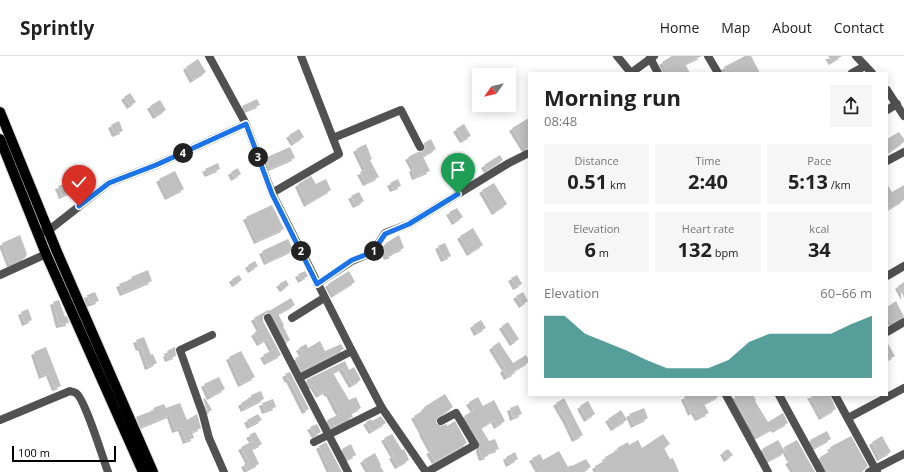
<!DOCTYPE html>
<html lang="en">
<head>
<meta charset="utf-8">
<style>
  body { margin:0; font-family:"Open Sans",sans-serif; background:#f6f6f6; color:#222; height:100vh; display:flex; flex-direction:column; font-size:15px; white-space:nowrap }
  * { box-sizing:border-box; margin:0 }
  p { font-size:13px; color:#767676 }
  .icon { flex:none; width:22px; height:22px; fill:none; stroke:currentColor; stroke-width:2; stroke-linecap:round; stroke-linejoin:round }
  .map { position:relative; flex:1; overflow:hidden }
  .panel { position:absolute; left:528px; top:16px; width:360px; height:324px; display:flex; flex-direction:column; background:#fff; border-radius:0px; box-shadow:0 2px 10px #0003 }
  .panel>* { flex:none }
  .needle { width:26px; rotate:236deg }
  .fabs { position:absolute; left:472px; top:12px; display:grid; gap:8px }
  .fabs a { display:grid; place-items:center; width:44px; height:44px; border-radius:0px; background:#fff; box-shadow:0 2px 10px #0003; font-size:20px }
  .scale { position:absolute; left:12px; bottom:10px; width:104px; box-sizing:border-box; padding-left:4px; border:2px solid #000; border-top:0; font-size:11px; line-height:14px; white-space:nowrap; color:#000; -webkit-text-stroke:3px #fff; paint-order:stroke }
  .pin { position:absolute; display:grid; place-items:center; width:34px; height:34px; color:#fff; margin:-41px -17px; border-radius:50% 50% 50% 0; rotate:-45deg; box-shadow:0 0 4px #0007 }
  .pin .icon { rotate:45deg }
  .km { position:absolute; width:20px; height:20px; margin:-10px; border-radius:50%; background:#222; color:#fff; font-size:11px; line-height:20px; text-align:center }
  .round { display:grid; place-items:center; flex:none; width:42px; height:42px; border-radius:0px; background:#f6f6f6 }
  .headline { display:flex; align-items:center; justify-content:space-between; height:68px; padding:0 16px }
  h1 { font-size:22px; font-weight:700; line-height:30px }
  .metrics { display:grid; grid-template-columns:repeat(3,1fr); gap:6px; height:68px; padding:4px 16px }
  .metrics div { display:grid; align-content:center; border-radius:0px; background:#f6f6f6; text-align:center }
  .metrics b { font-size:20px; font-weight:700 }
  .metrics small { font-size:11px; font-weight:400 }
  .metrics p { font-size:11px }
  .chart { height:112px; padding:8px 16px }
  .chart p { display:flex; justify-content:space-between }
  .chart svg { width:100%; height:72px; margin-top:4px; fill:#0f766e; opacity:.7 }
  header { display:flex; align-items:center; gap:24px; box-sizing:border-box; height:56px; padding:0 20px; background:#fff; border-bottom:1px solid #e0e0e0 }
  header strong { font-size:19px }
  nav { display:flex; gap:22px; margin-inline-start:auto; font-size:14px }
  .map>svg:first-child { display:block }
</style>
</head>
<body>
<header>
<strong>Sprintly</strong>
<nav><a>Home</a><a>Map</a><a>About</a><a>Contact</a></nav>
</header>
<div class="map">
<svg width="904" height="416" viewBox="0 0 904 416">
  <defs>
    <filter id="shadow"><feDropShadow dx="-3" dy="3" stdDeviation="0" flood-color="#0004"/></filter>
  </defs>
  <rect width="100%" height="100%" fill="#fff"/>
  <g fill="#c0c0c0" filter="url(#shadow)">
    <path d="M 672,0 L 702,0 L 685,8 L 690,17 L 668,17 L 662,6 Z"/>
    <path d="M 745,0 L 751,0 L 760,17 L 727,17 L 724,11 Z"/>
    <path d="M 828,0 L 842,0 L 832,6 Z"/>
    <path d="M 198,3 L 206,16 L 193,24 L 186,11 Z"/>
    <path d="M 130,37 L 136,46 L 130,50 L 124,41 Z"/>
    <path d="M 257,43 L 260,49 L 245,55 L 242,50 Z"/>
    <path d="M 160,44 L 166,54 L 156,60 L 150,50 Z"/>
    <path d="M 529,62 L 529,92 L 525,93 L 512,72 Z"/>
    <path d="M 119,65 L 123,75 L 115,78 L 111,69 Z"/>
    <path d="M 464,68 L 471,80 L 463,84 L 456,73 Z"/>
    <path d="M 299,73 L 304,81 L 294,87 L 289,79 Z"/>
    <path d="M 899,76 L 904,83 L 904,86 L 887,98 L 887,83 Z"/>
    <path d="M 431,83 L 436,93 L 425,99 L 423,95 L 425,92 L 424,87 Z"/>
    <path d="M 366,88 L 372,103 L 370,104 L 379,121 L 366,127 L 360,116 L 366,114 L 356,93 Z"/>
    <path d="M 290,91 L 295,102 L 269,113 L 265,102 Z"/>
    <path d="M 418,96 L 421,96 L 430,115 L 415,121 L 412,113 L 414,112 L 408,101 Z"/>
    <path d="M 500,99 L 503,104 L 487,114 L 484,109 Z"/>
    <path d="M 218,107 L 220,113 L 208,118 L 205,113 Z"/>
    <path d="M 238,112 L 241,118 L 234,122 L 231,116 Z"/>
    <path d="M 469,113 L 474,122 L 467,126 L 461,117 Z"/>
    <path d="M 175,115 L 184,133 L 168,141 L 159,123 Z"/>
    <path d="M 311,120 L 316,128 L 326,123 L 331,134 L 307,148 L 298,128 Z"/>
    <path d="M 398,123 L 401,130 L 393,133 L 390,127 Z"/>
    <path d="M 67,127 L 71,136 L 62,140 L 58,130 Z"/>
    <path d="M 494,127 L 507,148 L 495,156 L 482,134 Z"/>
    <path d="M 887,128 L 892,136 L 904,129 L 904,144 L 889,153 L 887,149 Z"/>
    <path d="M 359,136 L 364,145 L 356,149 L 351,140 Z"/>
    <path d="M 272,149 L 284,173 L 257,185 L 246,161 Z"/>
    <path d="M 457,152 L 463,161 L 455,166 L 449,156 Z"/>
    <path d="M 473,172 L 483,189 L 470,197 L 460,180 Z"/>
    <path d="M 20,179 L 27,198 L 25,202 L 10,208 L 2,187 Z"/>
    <path d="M 399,179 L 404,192 L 392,197 L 393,199 L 387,201 L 383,191 L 386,187 Z"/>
    <path d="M 288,183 L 293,194 L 267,206 L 262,195 Z"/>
    <path d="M 445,187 L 451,200 L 444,203 L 438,190 Z"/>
    <path d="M 255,205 L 258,210 L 251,214 L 248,209 Z"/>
    <path d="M 148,214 L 152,225 L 123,237 L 119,228 L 132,223 L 131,221 Z"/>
    <path d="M 305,215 L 308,220 L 301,224 L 298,218 Z"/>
    <path d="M 349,215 L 355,226 L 334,239 L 328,228 Z"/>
    <path d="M 239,219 L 242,224 L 235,228 L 232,223 Z"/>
    <path d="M 517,219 L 522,228 L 516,231 L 511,222 Z"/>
    <path d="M 286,224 L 289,229 L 283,233 L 279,228 Z"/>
    <path d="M 904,226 L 904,241 L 898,230 Z"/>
    <path d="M 95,236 L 99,245 L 90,248 L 87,239 Z"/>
    <path d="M 523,236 L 528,245 L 522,249 L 516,240 Z"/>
    <path d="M 291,242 L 295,249 L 278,258 L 284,269 L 283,270 L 290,284 L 287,286 L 271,258 L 266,257 L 263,259 L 263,265 L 281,299 L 267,306 L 263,299 L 273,294 L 267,283 L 260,287 L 254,277 L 260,273 L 254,262 L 268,254 L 269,255 Z"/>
    <path d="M 59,244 L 65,261 L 67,260 L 69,267 L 59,269 L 53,246 Z"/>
    <path d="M 896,245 L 904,261 L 892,267 L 887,259 L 887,251 Z"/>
    <path d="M 28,253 L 32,264 L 25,267 L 21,256 Z"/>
    <path d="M 481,264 L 486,272 L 477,277 L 473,269 Z"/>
    <path d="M 508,266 L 519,283 L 513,287 L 502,270 Z"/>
    <path d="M 144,281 L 151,299 L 153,298 L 157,307 L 148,311 L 141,291 L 139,292 L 136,284 Z"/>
    <path d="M 320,285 L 325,295 L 341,288 L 344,293 L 301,315 L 295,302 L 303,299 L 299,292 L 306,288 L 308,292 Z"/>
    <path d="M 499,286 L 513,307 L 526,299 L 529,304 L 529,306 L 514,315 L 515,317 L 507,321 L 503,314 L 505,312 L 492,291 Z"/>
    <path d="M 887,286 L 895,300 L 887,304 Z"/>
    <path d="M 46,291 L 61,330 L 55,332 L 49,317 L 42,320 L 34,296 Z"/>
    <path d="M 175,291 L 176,300 L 168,303 L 166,298 L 168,297 L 167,295 Z"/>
    <path d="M 241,295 L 255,321 L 241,328 L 229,301 Z"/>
    <path d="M 345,305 L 349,314 L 354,311 L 361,324 L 352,329 L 342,312 L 333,317 L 349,344 L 356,341 L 361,352 L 351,357 L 353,361 L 331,371 L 327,364 L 340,358 L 337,353 L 329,337 L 328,338 L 326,335 L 319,339 L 313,329 L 310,331 L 306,324 Z"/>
    <path d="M 290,316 L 309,353 L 305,355 L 289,323 L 288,324 L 285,318 Z"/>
    <path d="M 219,321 L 225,333 L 210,341 L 204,328 Z"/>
    <path d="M 261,335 L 264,343 L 244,353 L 241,347 L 251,341 L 251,339 Z"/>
    <path d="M 445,338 L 453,351 L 437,362 L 436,367 L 441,370 L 446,368 L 447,370 L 455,365 L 467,387 L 435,405 L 429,395 L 432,394 L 422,376 L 423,376 L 414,360 L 425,353 L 424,351 Z"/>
    <path d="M 688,339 L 721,339 L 704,348 L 709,357 L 698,362 L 694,355 L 691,357 L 688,350 L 684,341 Z"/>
    <path d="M 734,339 L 753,339 L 756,344 L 755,345 L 768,366 L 783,357 L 788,367 L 775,374 L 774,372 L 757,381 L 750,369 L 749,370 Z"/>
    <path d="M 810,339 L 830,339 L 836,353 L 822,361 Z"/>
    <path d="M 478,341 L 483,350 L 494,344 L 505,365 L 497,370 L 494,364 L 481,372 L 489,385 L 495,383 L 499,393 L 487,397 L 488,400 L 482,402 L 479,393 L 480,389 L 480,387 L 464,360 L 474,354 L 469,346 Z"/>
    <path d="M 205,342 L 212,354 L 208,356 L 203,343 Z"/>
    <path d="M 564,342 L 583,379 L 575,383 L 566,364 L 556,347 Z"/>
    <path d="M 273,343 L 276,351 L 265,355 L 262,347 Z"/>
    <path d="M 588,345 L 595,358 L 587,363 L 580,350 Z"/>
    <path d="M 180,347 L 187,364 L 197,358 L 201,372 L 192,376 L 194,382 L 186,385 L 181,372 L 175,374 L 170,359 L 141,371 L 136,361 L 154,354 L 153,352 L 164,348 L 166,352 Z"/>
    <path d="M 518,349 L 522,358 L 513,362 L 510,352 Z"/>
    <path d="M 644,352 L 648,362 L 634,369 L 629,358 Z"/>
    <path d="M 621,354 L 627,364 L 614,372 L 608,363 Z"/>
    <path d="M 258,358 L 262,364 L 250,370 L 247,364 Z"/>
    <path d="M 381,360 L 386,367 L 372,375 L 366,366 L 371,363 L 372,365 Z"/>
    <path d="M 317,368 L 321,376 L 315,379 L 310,371 Z"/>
    <path d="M 827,375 L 831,383 L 814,392 L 810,384 Z"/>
    <path d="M 255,376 L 262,388 L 252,393 L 259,408 L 247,414 L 244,408 L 249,406 L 241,391 L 253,385 L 249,379 Z"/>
    <path d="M 392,378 L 402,394 L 404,393 L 409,404 L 398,410 L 392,400 L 394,399 L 384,382 Z"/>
    <path d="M 663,378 L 670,388 L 664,392 L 670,403 L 673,402 L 679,416 L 598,416 L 595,410 L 606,404 L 605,401 L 618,394 L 617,392 L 628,386 L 629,389 L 638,384 L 642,392 Z"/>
    <path d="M 851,380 L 868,410 L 862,416 L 828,416 L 820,401 L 832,394 L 830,391 Z"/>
    <path d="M 882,380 L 891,396 L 880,402 L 872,386 Z"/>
    <path d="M 778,384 L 785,396 L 768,405 L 762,393 Z"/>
    <path d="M 797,384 L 815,416 L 795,416 L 788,405 L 791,404 L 784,391 Z"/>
    <path d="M 326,386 L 342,416 L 331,416 L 329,412 L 319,390 Z"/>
    <path d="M 351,388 L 356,399 L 348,403 L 342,393 Z"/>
    <path d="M 728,393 L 733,399 L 727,403 L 723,396 Z"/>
    <path d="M 559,395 L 568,411 L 571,409 L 572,410 L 586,403 L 591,411 L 582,416 L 540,416 L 532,402 L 540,398 L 543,404 Z"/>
    <path d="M 515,396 L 518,403 L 509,408 L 506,401 Z"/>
    <path d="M 375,397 L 381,409 L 380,410 L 384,416 L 370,416 L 363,404 Z"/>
  </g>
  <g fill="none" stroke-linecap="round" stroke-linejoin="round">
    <defs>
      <g id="primary">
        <path d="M 0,56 L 57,196 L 153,416"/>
        <path d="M 0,83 L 46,198 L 143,416"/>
      </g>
    </defs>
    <use href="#primary" stroke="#dbdbdb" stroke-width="12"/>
    <g stroke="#515151" stroke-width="8">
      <path d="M 617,0 L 631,17"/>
      <path d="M 708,0 L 718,17"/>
      <path d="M 856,0 L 872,17"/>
      <path d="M 650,2 L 658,17"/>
      <path d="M 631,17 L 654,0"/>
      <path d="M 852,17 L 865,10"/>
      <path d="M 887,34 L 904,60"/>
      <path d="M 887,54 L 897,48"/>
      <path d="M 333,82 L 401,54 L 420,91"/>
      <path d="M 887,105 L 904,96"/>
      <path d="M 272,137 L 339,98 L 301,0"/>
      <path d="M 43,176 L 49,174 L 109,127 L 156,109 L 246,68"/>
      <path d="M 0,219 L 46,198"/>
      <path d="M 887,220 L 904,210"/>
      <path d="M 317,228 L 352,205 L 373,196 L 385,177 L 409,168 L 509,107 L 529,97"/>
      <path d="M 268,262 L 299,322 L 352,295"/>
      <path d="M 292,262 L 324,242"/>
      <path d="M 887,276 L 904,266"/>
      <path d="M 212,279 L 180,294 L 203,359 L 209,382 L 224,416"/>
      <path d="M 299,322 L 348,416"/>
      <path d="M 726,339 L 768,416"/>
      <path d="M 779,339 L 821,416"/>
      <path d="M 835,339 L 877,416"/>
      <path d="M 848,362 L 904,332"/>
      <path d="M 0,364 L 70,335 C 72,336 75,336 76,337 C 85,343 103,403 108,416"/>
      <path d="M 314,386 L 382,352"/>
      <path d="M 427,416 L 475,389 L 456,357 L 441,365"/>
      <path d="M 869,416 L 904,398"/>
    </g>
    <path stroke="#515151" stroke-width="8" d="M 209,0 L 246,68 L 272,137 L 352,295 L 382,352 L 426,416"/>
    <use href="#primary" stroke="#000" stroke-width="10"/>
  </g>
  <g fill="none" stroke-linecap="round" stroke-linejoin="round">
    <defs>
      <path id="route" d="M 79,150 L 109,127 L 156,109 L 246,68 L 272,138 L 317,228 L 352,204 L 373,196 L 385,178 L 409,168 L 458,138"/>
    </defs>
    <use href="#route" stroke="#fff" stroke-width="8"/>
    <use href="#route" stroke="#1a73e8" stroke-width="5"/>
  </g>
</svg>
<div class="fabs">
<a><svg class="needle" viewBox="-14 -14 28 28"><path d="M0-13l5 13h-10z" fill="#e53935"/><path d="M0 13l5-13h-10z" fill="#767676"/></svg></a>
</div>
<div class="scale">100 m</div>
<div class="pin" style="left:458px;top:138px;background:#1e9e55"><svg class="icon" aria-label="arrive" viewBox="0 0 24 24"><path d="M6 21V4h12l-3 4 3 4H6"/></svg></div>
<div class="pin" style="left:79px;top:150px;background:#d93025"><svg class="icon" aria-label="check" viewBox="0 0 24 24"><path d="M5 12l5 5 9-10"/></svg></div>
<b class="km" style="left:374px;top:195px">1</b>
<b class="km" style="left:301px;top:195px">2</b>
<b class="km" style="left:258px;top:101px">3</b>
<b class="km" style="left:183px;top:97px">4</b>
<section class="panel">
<div class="headline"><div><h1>Morning run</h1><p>08:48</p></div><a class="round"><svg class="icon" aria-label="share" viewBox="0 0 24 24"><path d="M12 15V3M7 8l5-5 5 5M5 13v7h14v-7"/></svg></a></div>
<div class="metrics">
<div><p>Distance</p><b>0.51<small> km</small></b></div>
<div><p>Time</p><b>2:40</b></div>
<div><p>Pace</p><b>5:13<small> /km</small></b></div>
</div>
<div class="metrics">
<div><p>Elevation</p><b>6<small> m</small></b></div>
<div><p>Heart rate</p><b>132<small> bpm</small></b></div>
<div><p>kcal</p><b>34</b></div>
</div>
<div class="chart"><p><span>Elevation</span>60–66 m</p>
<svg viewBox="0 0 160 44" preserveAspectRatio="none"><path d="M0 44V6L10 6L20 17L30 22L40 27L50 33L60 38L70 38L80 38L90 33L100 22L110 17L120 17L130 17L140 17L150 11L160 6V44z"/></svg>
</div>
</section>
</div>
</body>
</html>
